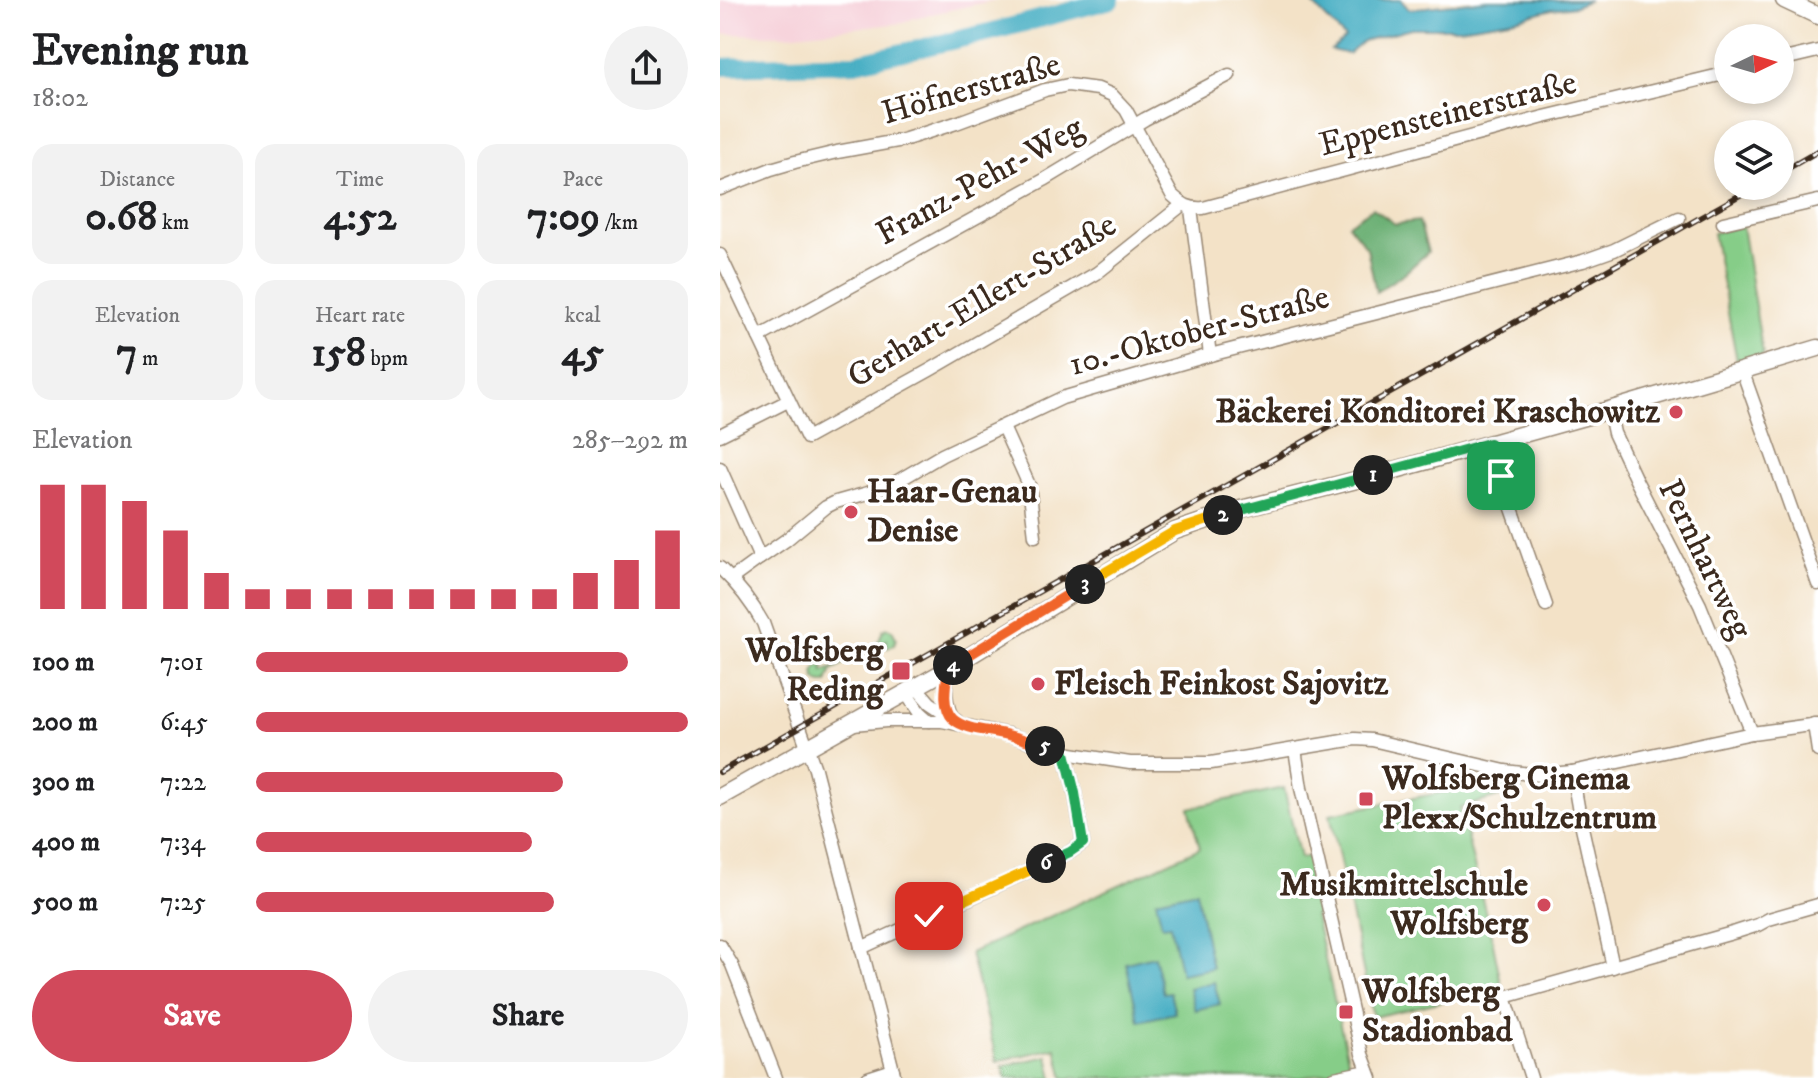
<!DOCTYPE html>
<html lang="en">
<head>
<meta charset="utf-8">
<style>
  body { margin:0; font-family:"IM FELL DW Pica",serif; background:#f2f2f2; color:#202124; height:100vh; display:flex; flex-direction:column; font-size:30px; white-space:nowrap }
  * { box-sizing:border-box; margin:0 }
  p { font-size:26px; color:#757577 }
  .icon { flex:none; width:44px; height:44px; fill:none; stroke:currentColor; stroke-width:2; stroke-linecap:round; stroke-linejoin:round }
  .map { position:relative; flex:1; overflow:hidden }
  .drawer { display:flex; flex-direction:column; background:#fff; width:720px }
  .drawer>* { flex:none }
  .needle { width:52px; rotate:85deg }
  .buttons { position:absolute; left:994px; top:24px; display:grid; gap:16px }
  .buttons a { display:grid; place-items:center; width:80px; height:80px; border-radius:50%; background:#fff; box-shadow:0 4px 12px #0003; font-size:40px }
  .pin { position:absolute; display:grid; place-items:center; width:68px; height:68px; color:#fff; margin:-34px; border-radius:16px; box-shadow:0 4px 12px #0006 }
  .km { position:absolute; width:40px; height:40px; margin:-20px; border-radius:50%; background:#222; color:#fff; font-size:22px; line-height:40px; text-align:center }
  .round { display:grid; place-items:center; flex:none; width:84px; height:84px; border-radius:42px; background:#f2f2f2 }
  .summary { display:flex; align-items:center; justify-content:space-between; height:136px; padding:0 32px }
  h1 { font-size:44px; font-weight:700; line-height:60px }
  .metrics { display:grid; grid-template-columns:repeat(3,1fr); gap:12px; height:136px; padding:8px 32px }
  .metrics div { display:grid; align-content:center; border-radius:20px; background:#f2f2f2; text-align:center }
  .metrics b { font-size:40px; font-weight:700 }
  .metrics small { font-size:22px; font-weight:400 }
  .metrics p { font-size:22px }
  .chart { height:224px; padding:16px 32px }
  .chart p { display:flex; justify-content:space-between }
  .chart svg { width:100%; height:144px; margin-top:8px; stroke:#d1495b; stroke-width:6 }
  .button { display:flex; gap:16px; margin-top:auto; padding:16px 32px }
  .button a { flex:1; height:92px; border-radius:48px; background:#d1495b; color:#fff; font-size:32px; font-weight:700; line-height:92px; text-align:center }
  .button a+a { background:#f2f2f2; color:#202124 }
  ul { padding:0 32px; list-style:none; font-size:26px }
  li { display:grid; grid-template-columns:128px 96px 1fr; align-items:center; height:60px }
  li i { height:20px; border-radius:10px; background:#d1495b }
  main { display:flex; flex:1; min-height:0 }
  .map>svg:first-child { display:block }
</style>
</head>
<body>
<main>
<section class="drawer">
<div class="summary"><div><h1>Evening run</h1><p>18:02</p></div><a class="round"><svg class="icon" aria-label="share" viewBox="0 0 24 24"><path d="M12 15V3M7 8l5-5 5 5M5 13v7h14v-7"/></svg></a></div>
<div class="metrics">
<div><p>Distance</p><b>0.68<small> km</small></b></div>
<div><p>Time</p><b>4:52</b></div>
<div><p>Pace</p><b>7:09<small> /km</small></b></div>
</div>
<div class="metrics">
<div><p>Elevation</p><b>7<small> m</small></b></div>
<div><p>Heart rate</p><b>158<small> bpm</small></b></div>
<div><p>kcal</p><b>45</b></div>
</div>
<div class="chart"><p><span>Elevation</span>285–292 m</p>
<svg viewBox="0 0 160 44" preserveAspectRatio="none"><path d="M5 44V6M15 44V6M25 44V11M35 44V20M45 44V33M55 44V38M65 44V38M75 44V38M85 44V38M95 44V38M105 44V38M115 44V38M125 44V38M135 44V33M145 44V29M155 44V20"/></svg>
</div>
<ul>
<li><b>100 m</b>7:01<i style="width:86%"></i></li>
<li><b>200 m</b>6:45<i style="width:100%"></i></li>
<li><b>300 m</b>7:22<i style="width:71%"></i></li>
<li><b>400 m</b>7:34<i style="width:64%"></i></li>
<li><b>500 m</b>7:25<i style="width:69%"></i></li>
</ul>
<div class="button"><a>Save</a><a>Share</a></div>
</section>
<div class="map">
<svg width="1098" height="1078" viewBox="0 0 1098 1078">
  <rect width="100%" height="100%" fill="#fff"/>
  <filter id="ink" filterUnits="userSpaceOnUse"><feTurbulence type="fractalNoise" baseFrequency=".0125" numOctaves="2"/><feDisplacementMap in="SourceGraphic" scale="16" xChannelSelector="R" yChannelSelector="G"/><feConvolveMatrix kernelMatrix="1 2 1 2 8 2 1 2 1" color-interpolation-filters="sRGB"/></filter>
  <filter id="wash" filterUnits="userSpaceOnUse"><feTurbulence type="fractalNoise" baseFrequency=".006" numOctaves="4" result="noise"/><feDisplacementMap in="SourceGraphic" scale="32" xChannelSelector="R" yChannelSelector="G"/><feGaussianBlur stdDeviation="1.8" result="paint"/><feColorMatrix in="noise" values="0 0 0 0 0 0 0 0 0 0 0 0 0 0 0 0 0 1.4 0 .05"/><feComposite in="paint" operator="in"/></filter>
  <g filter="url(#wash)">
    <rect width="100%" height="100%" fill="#f3e2c7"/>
    <path fill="#f6cfd8" d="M 0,0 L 276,0 L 194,18 L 184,23 L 66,35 L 0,34 Z"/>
    <g fill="#86cd88" stroke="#607c53" stroke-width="2">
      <path d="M 1022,226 L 1043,355 L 1017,361 L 993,233 Z"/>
      <path d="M 167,628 L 172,630 L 176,638 L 174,645 L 167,648 L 167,640 L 112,670 L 107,683 L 101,683 L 96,680 L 94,673 L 98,666 L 104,665 L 103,671 L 104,672 L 159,641 L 163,630 Z"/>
      <path d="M 766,784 L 802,790 L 740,808 L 773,943 L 782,988 L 653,1017 L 610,814 Z"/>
      <path d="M 564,788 L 580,858 L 591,856 L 604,914 L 595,916 L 630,1068 L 580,1078 L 344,1078 L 336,1048 L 277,1061 L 250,953 L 480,848 L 469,808 Z"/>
      <path d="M 328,1056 L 333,1078 L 286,1078 L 283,1066 Z"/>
    </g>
    <path fill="#6cb074" stroke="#546d49" stroke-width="2" d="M 653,208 L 675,224 L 699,221 L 708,252 L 686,272 L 656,292 L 647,248 L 628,224 Z"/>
    <g fill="#44adc3" stroke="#406c70" stroke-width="2">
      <path d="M 589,0 L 681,0 L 689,9 L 767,0 L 869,0 L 855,6 L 832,9 L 796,19 L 740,28 L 691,28 L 643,41 L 628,54 L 611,50 L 625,38 Z"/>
      <path d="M 476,891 L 492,968 L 461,974 L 450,925 L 442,926 L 436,900 Z"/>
      <path d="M 434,956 L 443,993 L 450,992 L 455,1013 L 419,1021 L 406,963 Z"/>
      <path d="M 494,982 L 500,1004 L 475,1010 L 469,988 Z"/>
    </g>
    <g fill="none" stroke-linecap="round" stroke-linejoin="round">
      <path stroke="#44adc3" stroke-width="18" d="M 0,67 L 135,63 L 266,33 L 391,0"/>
    </g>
  </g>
  <g filter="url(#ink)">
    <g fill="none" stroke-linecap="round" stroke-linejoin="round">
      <defs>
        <g id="minor">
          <path d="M 1060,60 L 1098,51"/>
          <path d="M 0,189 L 51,169 L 75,162 L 117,152 L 183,140 L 236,123 L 325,90 L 348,85 L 378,89 L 392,95 L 406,110 L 452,195 C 463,205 469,209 483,208 L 824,117 L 1008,73"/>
          <path d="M 471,209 L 490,355"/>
          <path d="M 1003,223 L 1098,201"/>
          <path d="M 0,255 L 87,438 L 210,370 L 377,273 L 462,205"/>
          <path d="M 39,337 L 324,180 L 425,119 L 509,75"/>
          <path d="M 1022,370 L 1098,584"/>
          <path d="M 889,410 L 894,433 L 916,480 L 980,605 L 1032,733"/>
          <path d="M 283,427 L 309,485 L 315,536"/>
          <path d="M 0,435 L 68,401"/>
          <path d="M 769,443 L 826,605"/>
          <path d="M 0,468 L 40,558 L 11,579"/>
          <path d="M 40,558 L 66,540 L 106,507 L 116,502 L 155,491 L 176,482 L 222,455 L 342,398 L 490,355 L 863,261 L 894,250 L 959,218"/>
          <path d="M 0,568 C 17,584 32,603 43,623 L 95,769 L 175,1078"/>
          <path d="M 228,669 C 225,687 225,701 232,718"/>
          <path d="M 196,687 L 210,703 L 237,721"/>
          <path d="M 186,693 L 199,712 L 209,721"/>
          <path d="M 133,724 L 166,721 L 222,721 L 287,734 L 345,753 L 410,763 L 491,763 L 635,739 L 652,740 L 785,771 L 819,775 L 852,772 L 1032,733 L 1098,724"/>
          <path d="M 1094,724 L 1098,751"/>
          <path d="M 575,749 L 581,788 L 642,1054 L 651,1078"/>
          <path d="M 852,772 L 860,818 L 893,967"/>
          <path d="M 0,945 L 12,965 L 56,1078"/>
          <path d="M 141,948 L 350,852 L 363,843 L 355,793 L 345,753"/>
          <path d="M 148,1078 L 173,1070"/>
          <path d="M 614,1078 L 648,1071"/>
          <path d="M 811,1078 L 785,997 L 1016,932 L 1038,925 L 1049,919 L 1098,905"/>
        </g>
        <g id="major">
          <path d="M 1064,0 L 1098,16"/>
          <path d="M 0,797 L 228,669 L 455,531 L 517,510 L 668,472 L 889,410 L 1098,348"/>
        </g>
      </defs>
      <use href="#minor" stroke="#978672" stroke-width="15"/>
      <use href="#major" stroke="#978672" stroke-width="19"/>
      <use href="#minor" stroke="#fff" stroke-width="12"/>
      <use href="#major" stroke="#fff" stroke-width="16"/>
      <defs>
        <g id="rail">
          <path d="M 1060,173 L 1098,151"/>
          <path d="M 0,772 L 1036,186"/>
        </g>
      </defs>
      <use href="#rail" stroke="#3b2a1e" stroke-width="6"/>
      <use href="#rail" stroke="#fff" stroke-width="3" stroke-dasharray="9" stroke-linecap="butt"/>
    </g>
  </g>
  <g fill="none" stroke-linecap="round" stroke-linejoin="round" filter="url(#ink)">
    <defs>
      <path id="split-1" d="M 653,475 L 769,443 L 781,476"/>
      <path id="split-2" d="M 503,515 L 653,475"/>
      <path id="split-3" d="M 365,584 L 455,531 L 503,515"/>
      <path id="split-4" d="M 233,665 L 365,584"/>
      <path id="split-5" d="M 233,665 L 228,669 C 226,683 221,708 233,719 C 246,731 272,730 288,735 C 301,738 313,742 325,746"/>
      <path id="split-6" d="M 325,746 L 345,753 L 355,793 L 363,843 L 350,852 L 326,863"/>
      <path id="split-7" d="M 209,916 L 326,863"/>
    </defs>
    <use href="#split-1" stroke="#fff" stroke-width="16"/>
    <use href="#split-2" stroke="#fff" stroke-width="16"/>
    <use href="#split-3" stroke="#fff" stroke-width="16"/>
    <use href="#split-4" stroke="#fff" stroke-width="16"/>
    <use href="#split-5" stroke="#fff" stroke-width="16"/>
    <use href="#split-6" stroke="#fff" stroke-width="16"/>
    <use href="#split-7" stroke="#fff" stroke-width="16"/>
    <use href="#split-1" stroke="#22a559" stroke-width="10"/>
    <use href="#split-2" stroke="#22a559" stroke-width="10"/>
    <use href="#split-3" stroke="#f5b400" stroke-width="10"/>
    <use href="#split-4" stroke="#f0652b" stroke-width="10"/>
    <use href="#split-5" stroke="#f0652b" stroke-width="10"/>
    <use href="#split-6" stroke="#22a559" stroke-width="10"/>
    <use href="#split-7" stroke="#f5b400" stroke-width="10"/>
  </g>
  <g fill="#d1495b" stroke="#fff" stroke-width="3">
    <circle cx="956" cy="412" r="8"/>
    <circle cx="131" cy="512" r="8"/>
    <rect x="171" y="661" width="20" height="20" rx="4"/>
    <circle cx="318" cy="684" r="8"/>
    <rect x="638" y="791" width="16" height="16" rx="4"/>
    <circle cx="824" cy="905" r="8"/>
    <rect x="618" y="1004" width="16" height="16" rx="4"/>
  </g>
  <g text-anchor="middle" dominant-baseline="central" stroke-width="7" stroke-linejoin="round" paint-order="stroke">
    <g font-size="34" fill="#3b2a1e" stroke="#fff">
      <text transform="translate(251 89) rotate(-16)">Höfnerstraße</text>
      <text transform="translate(728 114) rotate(-14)">Eppensteinerstraße</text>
      <text transform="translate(260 181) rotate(-29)">Franz-Pehr-Weg</text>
      <text transform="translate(262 301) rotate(-31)">Gerhart-Ellert-Straße</text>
      <text transform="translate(479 331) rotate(-15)">10.-Oktober-Straße</text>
      <text transform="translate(985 559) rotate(64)">Pernhartweg</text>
    </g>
    <g font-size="34" font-weight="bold" fill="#3b2a1e" stroke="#fff" text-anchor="start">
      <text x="940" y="412" text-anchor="end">Bäckerei Konditorei Kraschowitz</text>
      <text x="147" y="492">Haar-Genau<tspan x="147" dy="39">Denise</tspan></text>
      <text x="163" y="651" text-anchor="end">Wolfsberg<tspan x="163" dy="39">Reding</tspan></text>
      <text x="334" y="684">Fleisch Feinkost Sajovitz</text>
      <text x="662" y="779">Wolfsberg Cinema<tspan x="662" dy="39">Plexx/Schulzentrum</tspan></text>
      <text x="808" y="885" text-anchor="end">Musikmittelschule<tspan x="808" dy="39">Wolfsberg</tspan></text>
      <text x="642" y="992">Wolfsberg<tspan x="642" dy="39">Stadionbad</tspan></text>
    </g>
  </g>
</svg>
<div class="buttons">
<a><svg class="needle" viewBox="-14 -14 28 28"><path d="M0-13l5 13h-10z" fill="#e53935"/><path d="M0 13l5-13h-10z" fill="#757577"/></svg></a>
<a><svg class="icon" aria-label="layers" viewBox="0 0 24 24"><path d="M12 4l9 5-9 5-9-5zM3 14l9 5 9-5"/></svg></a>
</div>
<div class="pin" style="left:781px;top:476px;background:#1e9e55"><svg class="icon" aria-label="arrive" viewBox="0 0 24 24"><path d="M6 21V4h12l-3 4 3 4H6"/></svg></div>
<div class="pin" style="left:209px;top:916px;background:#d93025"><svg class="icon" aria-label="check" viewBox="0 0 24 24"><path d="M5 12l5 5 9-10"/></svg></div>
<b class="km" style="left:653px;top:475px">1</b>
<b class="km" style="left:503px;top:515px">2</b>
<b class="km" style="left:365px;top:584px">3</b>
<b class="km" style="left:233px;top:665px">4</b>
<b class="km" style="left:325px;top:746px">5</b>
<b class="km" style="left:326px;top:863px">6</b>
</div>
</main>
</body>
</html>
